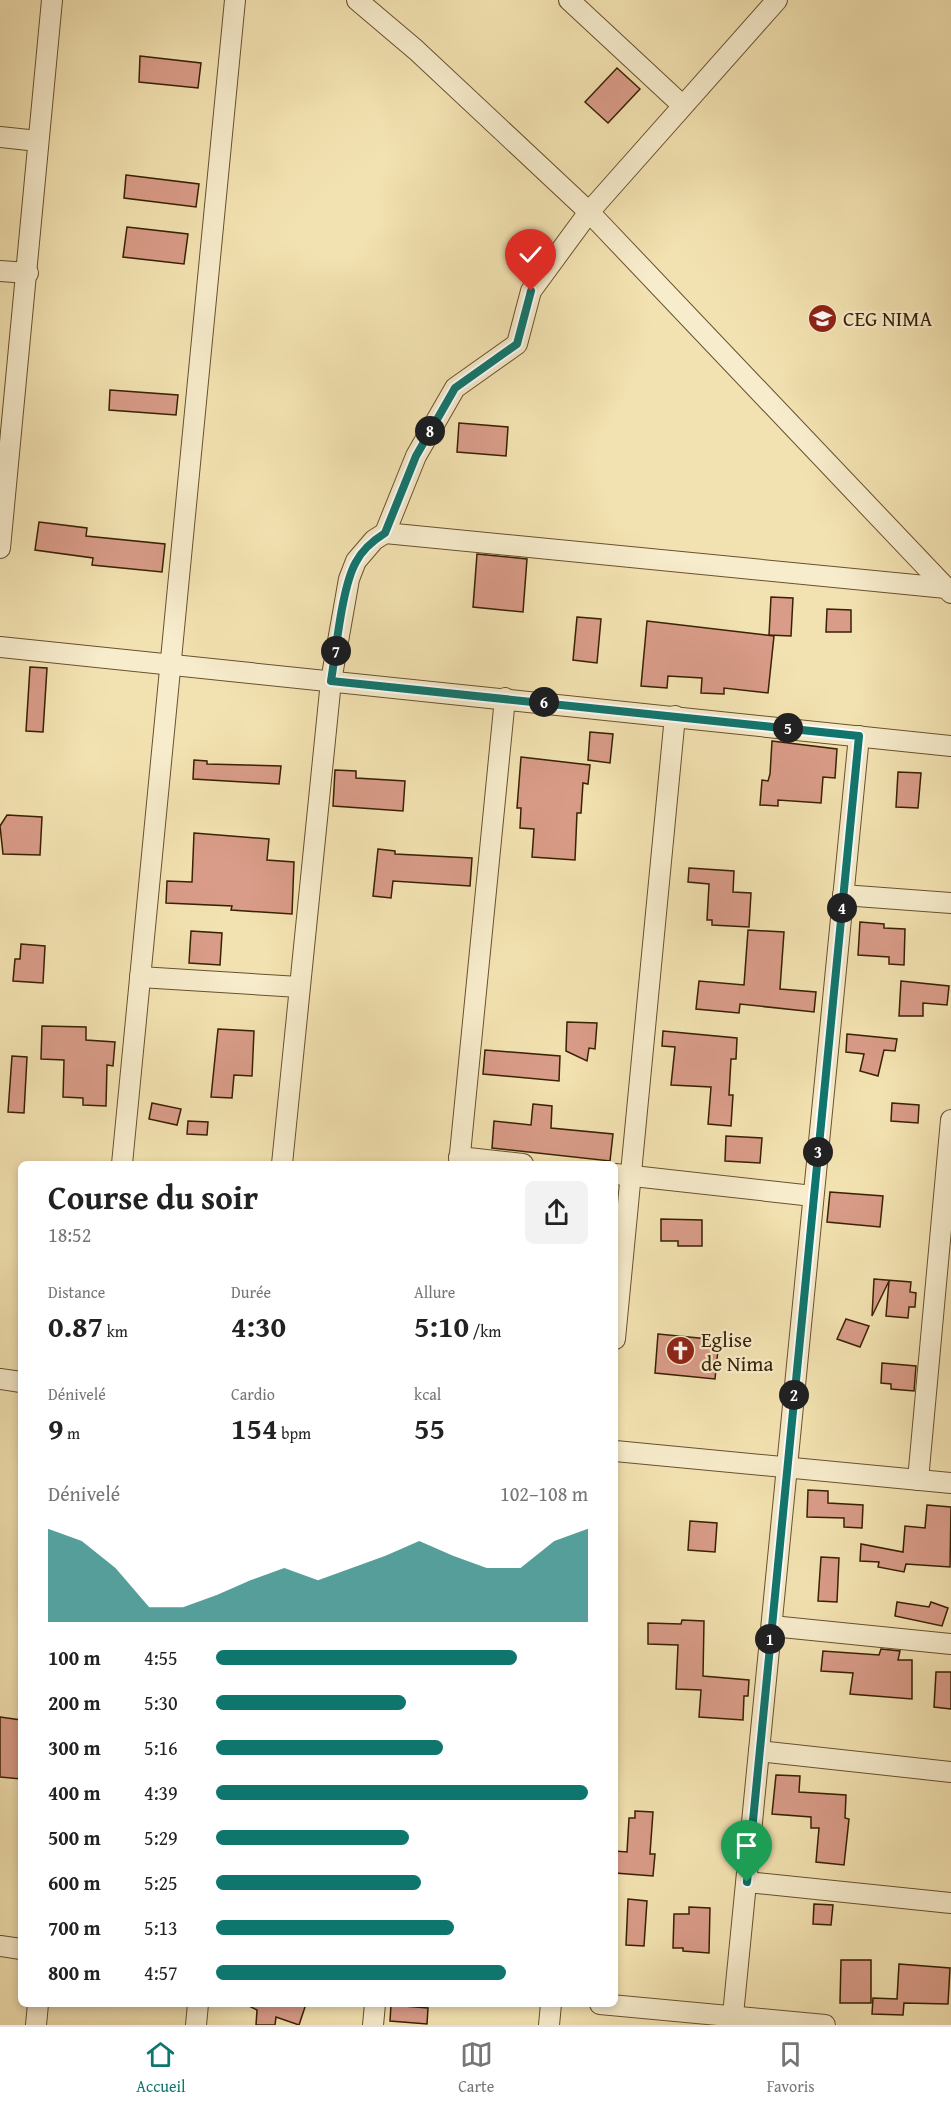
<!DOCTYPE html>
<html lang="fr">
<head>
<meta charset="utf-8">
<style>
  body { margin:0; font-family:"Gentium Book Plus",serif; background:#f2f2f2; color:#222; height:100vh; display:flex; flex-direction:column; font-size:22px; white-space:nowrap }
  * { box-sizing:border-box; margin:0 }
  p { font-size:20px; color:#767676 }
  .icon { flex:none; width:33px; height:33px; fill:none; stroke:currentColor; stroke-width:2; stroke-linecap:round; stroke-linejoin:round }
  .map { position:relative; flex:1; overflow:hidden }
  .sheet { position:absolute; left:18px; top:1161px; width:600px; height:846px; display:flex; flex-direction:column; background:#fff; border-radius:9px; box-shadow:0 3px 9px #0003 }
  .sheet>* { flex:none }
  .pin { position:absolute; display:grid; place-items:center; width:51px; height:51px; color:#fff; margin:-62px -26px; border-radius:50% 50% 50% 0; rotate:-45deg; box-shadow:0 0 6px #0007 }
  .pin .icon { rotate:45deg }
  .km { position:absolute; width:30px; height:30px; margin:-15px; border-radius:50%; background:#222; color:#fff; font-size:16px; line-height:30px; text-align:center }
  .round { display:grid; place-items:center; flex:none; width:63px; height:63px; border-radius:9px; background:#f2f2f2 }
  .headline { display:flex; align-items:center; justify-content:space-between; height:102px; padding:0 30px }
  h1 { font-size:33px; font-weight:700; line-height:45px }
  .stats { display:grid; grid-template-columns:repeat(3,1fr); gap:9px; height:102px; padding:6px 30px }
  .stats div { display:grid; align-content:center }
  .stats b { font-size:30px; font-weight:700 }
  .stats small { font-size:16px; font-weight:400 }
  .stats p { font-size:16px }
  .chart { height:168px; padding:12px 30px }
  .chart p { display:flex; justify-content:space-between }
  .chart svg { width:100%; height:108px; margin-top:6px; fill:#0f766e; opacity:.7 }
  ul { padding:0 30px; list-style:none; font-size:20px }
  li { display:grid; grid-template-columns:96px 72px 1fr; align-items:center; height:45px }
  li i { height:15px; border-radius:8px; background:#0f766e }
  .tabs { display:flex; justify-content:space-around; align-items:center; height:84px; border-top:2px solid #e0e0e0; background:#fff; font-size:16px; color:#767676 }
  .tabs a { display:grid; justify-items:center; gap:3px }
  .tabs .selected { color:#0f766e }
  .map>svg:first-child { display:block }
</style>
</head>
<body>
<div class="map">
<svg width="951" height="2025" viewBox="0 0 951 2025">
  <rect width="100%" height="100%" fill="#f3e2b1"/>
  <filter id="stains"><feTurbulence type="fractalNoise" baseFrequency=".00333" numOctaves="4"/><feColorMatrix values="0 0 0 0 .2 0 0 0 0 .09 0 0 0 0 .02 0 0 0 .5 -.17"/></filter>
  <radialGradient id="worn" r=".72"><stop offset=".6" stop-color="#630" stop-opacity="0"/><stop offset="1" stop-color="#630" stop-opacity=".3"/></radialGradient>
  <g fill="#d99c88" stroke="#392103" stroke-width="1.5">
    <path d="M 140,56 L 201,63 L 198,88 L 139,82 Z"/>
    <path d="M 617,68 L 640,89 L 608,123 L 585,102 Z"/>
    <path d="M 126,175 L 199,184 L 196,207 L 124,198 Z"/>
    <path d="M 127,227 L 188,234 L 184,264 L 123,257 Z"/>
    <path d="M 110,390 L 178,395 L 176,415 L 109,410 Z"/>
    <path d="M 459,423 L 508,427 L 506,456 L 457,452 Z"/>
    <path d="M 39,522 L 87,528 L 86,536 L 165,544 L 162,572 L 92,565 L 93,558 L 35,550 Z"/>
    <path d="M 477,554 L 527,559 L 523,612 L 473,607 Z"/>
    <path d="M 771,597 L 793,598 L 791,636 L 769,635 Z"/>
    <path d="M 827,609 L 851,610 L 851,632 L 826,632 Z"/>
    <path d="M 577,617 L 601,619 L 597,663 L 573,660 Z"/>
    <path d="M 647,621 L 774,636 L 768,693 L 724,688 L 724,694 L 701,693 L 702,678 L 668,676 L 667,688 L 641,686 Z"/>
    <path d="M 30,667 L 47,668 L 43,732 L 26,731 Z"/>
    <path d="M 590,732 L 613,734 L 610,763 L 588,760 Z"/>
    <path d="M 772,741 L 837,749 L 835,778 L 823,777 L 821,803 L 778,800 L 778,806 L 760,805 L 762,780 L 768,781 L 770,774 Z"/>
    <path d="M 521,757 L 590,765 L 588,784 L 583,783 L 581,813 L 577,813 L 575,860 L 532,857 L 534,829 L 520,828 L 521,808 L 517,808 Z"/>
    <path d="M 194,760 L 207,761 L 207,764 L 281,766 L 279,784 L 193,779 Z"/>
    <path d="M 335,770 L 356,771 L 356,778 L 405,781 L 403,811 L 333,806 Z"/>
    <path d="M 898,772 L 921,773 L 918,808 L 896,807 Z"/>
    <path d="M 7,815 L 42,817 L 40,855 L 3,854 L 0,826 Z"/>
    <path d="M 194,833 L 269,839 L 267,860 L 294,862 L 292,914 L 231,910 L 232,906 L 166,903 L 167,881 L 192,882 Z"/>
    <path d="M 378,849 L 395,851 L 395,854 L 472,858 L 470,886 L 393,881 L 391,898 L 373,896 Z"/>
    <path d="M 689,868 L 734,871 L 733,892 L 751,893 L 749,927 L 712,925 L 712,920 L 707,920 L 709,884 L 688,882 Z"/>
    <path d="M 860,922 L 884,924 L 884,928 L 905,929 L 904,965 L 889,964 L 889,957 L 858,955 Z"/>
    <path d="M 748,930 L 784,932 L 780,989 L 816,992 L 814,1012 L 740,1004 L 739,1013 L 696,1009 L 699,981 L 744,985 Z"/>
    <path d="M 191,931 L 222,933 L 220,965 L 189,963 Z"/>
    <path d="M 21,944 L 45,946 L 43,983 L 13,981 L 15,959 L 20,959 Z"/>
    <path d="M 901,981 L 949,986 L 947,1005 L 923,1003 L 923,1016 L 899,1016 Z"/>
    <path d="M 567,1022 L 597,1023 L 595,1049 L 589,1048 L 587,1061 L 566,1051 Z"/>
    <path d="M 42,1026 L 86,1027 L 86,1040 L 115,1042 L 113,1066 L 107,1065 L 106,1106 L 83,1105 L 83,1098 L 63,1097 L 64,1060 L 41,1059 Z"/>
    <path d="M 218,1029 L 254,1031 L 252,1076 L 234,1075 L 232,1098 L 211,1097 Z"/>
    <path d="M 663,1031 L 737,1038 L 736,1059 L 731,1059 L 729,1095 L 733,1095 L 731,1126 L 708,1124 L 711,1087 L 671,1085 L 675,1047 L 662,1046 Z"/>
    <path d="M 847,1034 L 897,1039 L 895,1051 L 884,1050 L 878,1076 L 860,1071 L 864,1054 L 846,1052 Z"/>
    <path d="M 485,1050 L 560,1056 L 559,1081 L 483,1074 Z"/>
    <path d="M 12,1056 L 27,1057 L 24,1113 L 8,1112 Z"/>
    <path d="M 152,1103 L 181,1109 L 177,1125 L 149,1119 Z"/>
    <path d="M 892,1103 L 919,1105 L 918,1123 L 891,1121 Z"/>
    <path d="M 533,1104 L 552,1106 L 551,1128 L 613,1134 L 610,1161 L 492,1148 L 494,1121 L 531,1125 Z"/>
    <path d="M 188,1121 L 208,1122 L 207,1135 L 187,1134 Z"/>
    <path d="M 726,1136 L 762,1138 L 760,1163 L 725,1161 Z"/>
    <path d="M 830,1192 L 883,1196 L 880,1227 L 827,1222 Z"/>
    <path d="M 661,1219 L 702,1220 L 702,1246 L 678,1246 L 678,1241 L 661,1241 Z"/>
    <path d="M 874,1279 L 911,1282 L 910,1292 L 916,1293 L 915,1307 L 909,1307 L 908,1318 L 886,1316 L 889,1281 L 872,1316 Z"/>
    <path d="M 846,1319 L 869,1326 L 860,1347 L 837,1339 Z"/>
    <path d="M 658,1334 L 719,1340 L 715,1379 L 655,1373 Z"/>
    <path d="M 882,1363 L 916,1366 L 914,1391 L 891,1389 L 891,1384 L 881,1383 Z"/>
    <path d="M 808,1490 L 828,1491 L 828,1503 L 863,1505 L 862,1528 L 844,1527 L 844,1518 L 807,1517 Z"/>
    <path d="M 927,1505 L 951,1507 L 950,1567 L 906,1564 L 904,1572 L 878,1567 L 879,1562 L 860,1561 L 861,1544 L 903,1552 L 905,1526 L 925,1528 Z"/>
    <path d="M 690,1521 L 717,1523 L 715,1552 L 688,1550 Z"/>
    <path d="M 821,1557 L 839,1558 L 837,1602 L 818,1601 Z"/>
    <path d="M 897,1602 L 929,1607 L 931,1602 L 948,1608 L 942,1626 L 895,1616 Z"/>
    <path d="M 682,1620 L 704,1621 L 703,1676 L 749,1680 L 748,1696 L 744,1696 L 743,1720 L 699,1717 L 701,1690 L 676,1689 L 678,1645 L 648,1644 L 648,1623 L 681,1624 Z"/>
    <path d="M 881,1649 L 900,1651 L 898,1660 L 912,1660 L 912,1699 L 850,1694 L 853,1673 L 821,1671 L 823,1651 L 879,1655 Z"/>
    <path d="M 936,1672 L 951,1672 L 951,1709 L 934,1707 Z"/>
    <path d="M 0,1717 L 21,1720 L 21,1779 L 0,1777 Z"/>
    <path d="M 776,1775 L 800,1776 L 799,1792 L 846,1795 L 845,1818 L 849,1819 L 844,1865 L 816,1862 L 819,1828 L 811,1828 L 811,1817 L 772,1814 Z"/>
    <path d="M 635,1811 L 653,1812 L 650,1854 L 655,1854 L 653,1876 L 615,1873 L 615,1851 L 627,1852 L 629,1818 L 635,1818 Z"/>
    <path d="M 628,1899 L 647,1901 L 644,1946 L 626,1945 Z"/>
    <path d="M 814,1904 L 833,1905 L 831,1925 L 813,1924 Z"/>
    <path d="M 689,1907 L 710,1908 L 709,1953 L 683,1951 L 683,1948 L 673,1948 L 674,1914 L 689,1914 Z"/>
    <path d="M 841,1960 L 871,1960 L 871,2003 L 840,2003 Z"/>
    <path d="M 899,1964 L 950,1968 L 948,2004 L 904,2003 L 903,2015 L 872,2014 L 873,1998 L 897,1999 Z"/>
    <path d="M 245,2004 L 306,2004 L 299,2025 L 276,2017 L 275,2025 L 256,2025 L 257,2010 Z"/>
    <path d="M 391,2005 L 428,2008 L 427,2024 L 390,2021 Z"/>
  </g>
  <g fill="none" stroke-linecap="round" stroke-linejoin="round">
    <defs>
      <g id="street">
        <path d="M 357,0 L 416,50 L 589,212 L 951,593"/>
        <path d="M 569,0 L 682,105"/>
        <path d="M 0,137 L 38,141"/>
        <path d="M 0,271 L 28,273"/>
        <path d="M 385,533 L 946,588"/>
        <path d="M 0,548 L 52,0"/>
        <path d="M 0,647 L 951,746"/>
        <path d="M 843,895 L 951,903"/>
        <path d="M 140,977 L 299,987"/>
        <path d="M 459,1157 L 523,1164"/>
        <path d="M 122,1164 L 235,0"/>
        <path d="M 282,1164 L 331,681 L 349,579 L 356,561 L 374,540 L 385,533 L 416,456 L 455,388 L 517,344 L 531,291 L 589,212 L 777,0"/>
        <path d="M 459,1164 L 505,698"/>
        <path d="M 615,1174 L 813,1196"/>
        <path d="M 615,1339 L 675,716"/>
        <path d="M 0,1379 L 21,1382"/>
        <path d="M 615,1451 L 951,1483"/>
        <path d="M 918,1480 L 951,1120"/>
        <path d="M 772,1626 L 951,1644"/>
        <path d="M 759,1751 L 951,1772"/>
        <path d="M 747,1882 L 951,1903"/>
        <path d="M 0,1946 L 21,1949"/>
        <path d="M 600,2004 L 825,2025"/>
        <path d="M 36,2025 L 38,2004"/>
        <path d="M 196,2025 L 198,2004"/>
        <path d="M 373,2025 L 375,2004"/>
        <path d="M 549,2025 L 551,2004"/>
        <path d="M 732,2025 L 859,736"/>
      </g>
    </defs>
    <use href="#street" stroke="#68512e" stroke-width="22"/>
    <use href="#street" stroke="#f7eccc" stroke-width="20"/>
  </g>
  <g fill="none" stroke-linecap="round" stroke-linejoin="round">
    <defs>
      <path id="route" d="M 531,291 L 517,344 L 455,388 L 416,456 L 385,533 C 374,540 362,550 356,562 C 342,586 336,651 331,681 L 859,736 L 747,1882"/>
    </defs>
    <use href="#route" stroke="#fff" stroke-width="12"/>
    <use href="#route" stroke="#0f766e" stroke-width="8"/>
  </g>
  <defs>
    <symbol id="school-disc" viewBox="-11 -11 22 22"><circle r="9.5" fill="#8f2418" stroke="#f7eccc"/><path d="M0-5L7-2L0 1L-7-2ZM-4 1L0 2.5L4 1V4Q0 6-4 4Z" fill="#fff"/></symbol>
    <symbol id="church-disc" viewBox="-11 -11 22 22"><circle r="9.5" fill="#8f2418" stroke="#f7eccc"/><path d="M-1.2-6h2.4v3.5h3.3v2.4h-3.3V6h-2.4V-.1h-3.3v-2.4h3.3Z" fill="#fff"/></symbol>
  </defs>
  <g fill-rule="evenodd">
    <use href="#school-disc" x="806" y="302" width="33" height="33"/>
    <use href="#church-disc" x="664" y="1334" width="33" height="33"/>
  </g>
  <g text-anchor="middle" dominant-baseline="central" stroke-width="4.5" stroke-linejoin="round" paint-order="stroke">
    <g font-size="21" fill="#392103" stroke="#f7eccc" text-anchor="start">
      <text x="843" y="318">CEG NIMA</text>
      <text x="701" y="1339">Eglise<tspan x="701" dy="24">de Nima</tspan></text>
    </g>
  </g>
  <rect width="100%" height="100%" filter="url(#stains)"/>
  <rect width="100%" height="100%" fill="url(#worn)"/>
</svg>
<div class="pin" style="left:747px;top:1882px;background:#1e9e55"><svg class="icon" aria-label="arrive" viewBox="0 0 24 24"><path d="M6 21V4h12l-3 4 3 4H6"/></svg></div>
<div class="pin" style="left:531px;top:291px;background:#d93025"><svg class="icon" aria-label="check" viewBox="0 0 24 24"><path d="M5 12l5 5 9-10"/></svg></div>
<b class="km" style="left:770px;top:1639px">1</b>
<b class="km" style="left:794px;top:1395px">2</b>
<b class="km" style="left:818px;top:1152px">3</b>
<b class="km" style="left:842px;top:908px">4</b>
<b class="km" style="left:788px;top:728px">5</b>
<b class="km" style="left:544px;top:702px">6</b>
<b class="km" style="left:336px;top:651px">7</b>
<b class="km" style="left:430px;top:431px">8</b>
<section class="sheet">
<div class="headline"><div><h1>Course du soir</h1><p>18:52</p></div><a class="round"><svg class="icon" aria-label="share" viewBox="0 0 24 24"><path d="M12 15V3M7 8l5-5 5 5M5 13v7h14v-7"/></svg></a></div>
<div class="stats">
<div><p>Distance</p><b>0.87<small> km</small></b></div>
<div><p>Durée</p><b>4:30</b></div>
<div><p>Allure</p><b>5:10<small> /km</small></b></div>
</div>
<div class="stats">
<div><p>Dénivelé</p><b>9<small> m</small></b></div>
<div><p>Cardio</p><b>154<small> bpm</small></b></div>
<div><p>kcal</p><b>55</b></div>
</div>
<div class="chart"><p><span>Dénivelé</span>102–108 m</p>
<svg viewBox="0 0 160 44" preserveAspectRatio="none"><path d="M0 44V6L10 11L20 22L30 38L40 38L50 33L60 27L70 22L80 27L90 22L100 17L110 11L120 17L130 22L140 22L150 11L160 6V44z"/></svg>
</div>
<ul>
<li><b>100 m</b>4:55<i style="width:81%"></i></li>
<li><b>200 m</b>5:30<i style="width:51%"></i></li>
<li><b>300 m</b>5:16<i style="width:61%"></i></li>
<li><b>400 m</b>4:39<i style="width:100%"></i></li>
<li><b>500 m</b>5:29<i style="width:52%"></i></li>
<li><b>600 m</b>5:25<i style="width:55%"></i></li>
<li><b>700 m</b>5:13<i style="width:64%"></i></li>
<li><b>800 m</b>4:57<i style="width:78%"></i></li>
</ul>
</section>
</div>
<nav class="tabs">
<a class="selected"><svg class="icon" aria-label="home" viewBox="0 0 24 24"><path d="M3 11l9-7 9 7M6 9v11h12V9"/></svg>Accueil</a>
<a><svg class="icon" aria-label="map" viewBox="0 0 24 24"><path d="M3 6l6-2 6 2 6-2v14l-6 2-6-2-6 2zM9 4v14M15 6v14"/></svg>Carte</a>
<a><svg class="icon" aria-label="saved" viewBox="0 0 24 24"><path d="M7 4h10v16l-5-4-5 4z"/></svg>Favoris</a>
</nav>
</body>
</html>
